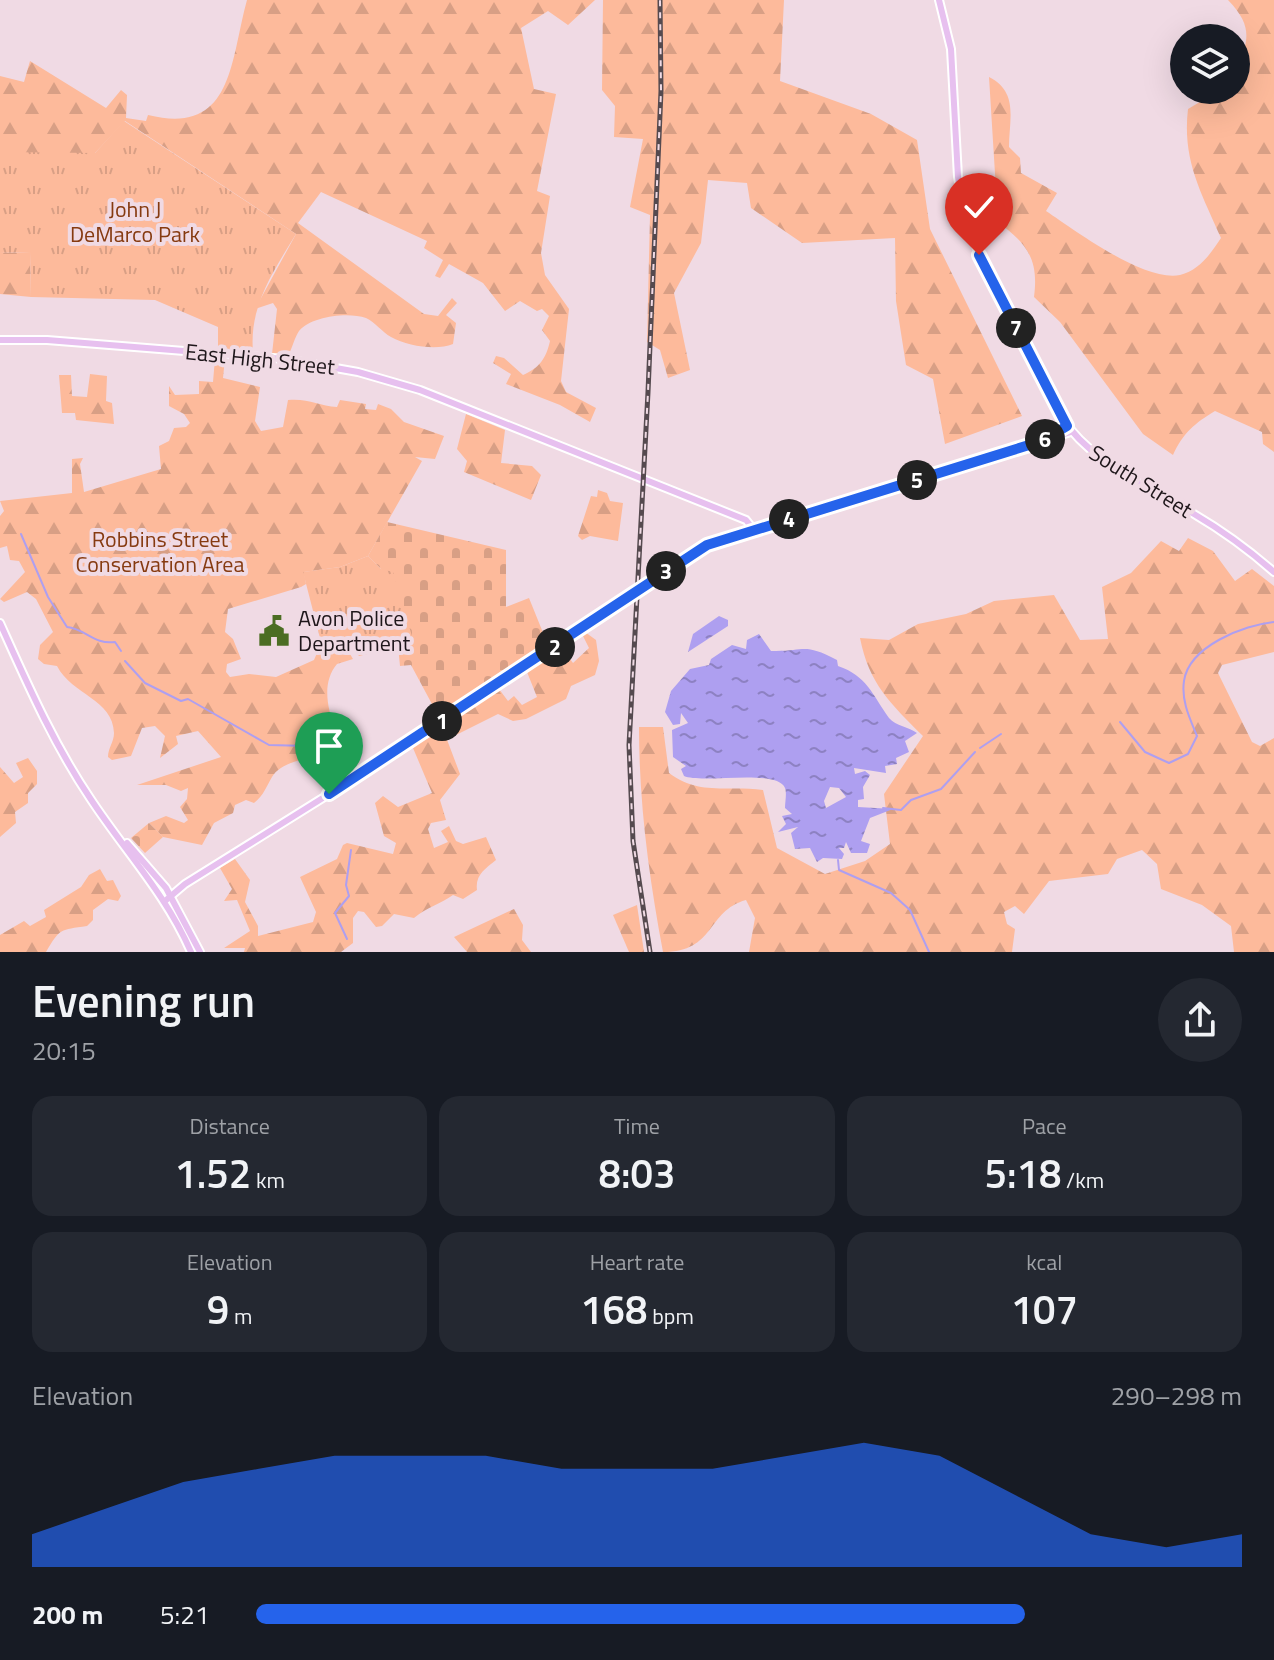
<!DOCTYPE html>
<html lang="en">
<head>
<meta charset="utf-8">
<style>
  body { margin:0; font-family:"Titillium Web",sans-serif; background:#242831; color:#f1f3f6; height:100vh; display:flex; flex-direction:column; font-size:30px; white-space:nowrap }
  * { box-sizing:border-box; margin:0 }
  p { font-size:26px; color:#9ea1a6 }
  .icon { flex:none; width:44px; height:44px; fill:none; stroke:currentColor; stroke-width:2; stroke-linecap:round; stroke-linejoin:round }
  .map { position:relative; height:952px; overflow:hidden }
  .drawer { display:flex; flex-direction:column; background:#171b24; flex:1 }
  .drawer>* { flex:none }
  .controls { position:absolute; left:1170px; top:24px; display:grid; gap:16px }
  .controls a { display:grid; place-items:center; width:80px; height:80px; border-radius:50%; background:#171b24; box-shadow:0 8px 32px #0002; font-size:40px }
  .pin { position:absolute; display:grid; place-items:center; width:68px; height:68px; color:#fff; margin:-82px -34px; border-radius:50% 50% 50% 0; rotate:-45deg; box-shadow:0 0 8px #0007 }
  .pin .icon { rotate:45deg }
  .km { position:absolute; width:40px; height:40px; margin:-20px; border-radius:50%; background:#222; color:#fff; font-size:22px; line-height:40px; text-align:center }
  .round { display:grid; place-items:center; flex:none; width:84px; height:84px; border-radius:42px; background:#242831 }
  .summary { display:flex; align-items:center; justify-content:space-between; height:136px; padding:0 32px }
  h1 { font-size:44px; font-weight:600; line-height:60px }
  .metrics { display:grid; grid-template-columns:repeat(3,1fr); gap:12px; height:136px; padding:8px 32px }
  .metrics div { display:grid; align-content:center; border-radius:20px; background:#242831; text-align:center }
  .metrics b { font-size:40px; font-weight:600 }
  .metrics small { font-size:22px; font-weight:400 }
  .metrics p { font-size:22px }
  .chart { height:224px; padding:16px 32px }
  .chart p { display:flex; justify-content:space-between }
  .chart svg { width:100%; height:144px; margin-top:8px; fill:#2563eb; opacity:.7 }
  ul { padding:0 32px; list-style:none; font-size:26px }
  li { display:grid; grid-template-columns:128px 96px 1fr; align-items:center; height:60px }
  li i { height:20px; border-radius:10px; background:#2563eb }
  .map>svg:first-child { display:block }
</style>
</head>
<body>
<div class="map">
<svg width="1274" height="952" viewBox="0 0 1274 952">
  <defs>
    <pattern id="forest-firs" width="22" height="20" patternUnits="userSpaceOnUse" patternTransform="scale(2)"><rect width="22" height="20" fill="#fdba9b"/><path d="M5 1l3.5 6h-7zM16 11l3.5 6h-7z" fill="#d89f85"/></pattern>
    <pattern id="cemetery-stones" width="16" height="16" patternUnits="userSpaceOnUse" patternTransform="scale(2)"><rect width="16" height="16" fill="#fdba9b"/><path d="M2 7V4a2 2 0 0 1 4 0v3zM10 15v-3a2 2 0 0 1 4 0v3z" fill="#d89f85"/></pattern>
    <pattern id="park-tufts" width="24" height="20" patternUnits="userSpaceOnUse" patternTransform="scale(2)"><rect width="24" height="20" fill="#fdba9b"/><path d="M3 7l-1-3M5 7V3M7 7l1-3M15 17l-1-3M17 17v-4M19 17l1-3" fill="none" stroke="#d89f85"/></pattern>
    <pattern id="water-ripples" width="26" height="14" patternUnits="userSpaceOnUse" patternTransform="scale(2)"><rect width="26" height="14" fill="#ae9ff0"/><path d="M2 4q2-2 4 0t4 0M15 11q2-2 4 0t4 0" fill="none" stroke="#8d81c2"/></pattern>
  </defs>
  <rect width="100%" height="100%" fill="#f0dae4"/>
  <g fill="url(#forest-firs)">
    <path d="M 247,0 L 595,0 L 568,25 L 548,11 L 521,28 L 534,89 L 556,94 L 537,191 L 550,196 L 541,253 L 545,275 L 569,309 L 561,381 L 566,392 L 596,408 L 590,422 L 560,405 L 506,384 L 511,374 L 493,363 L 496,356 L 504,358 L 523,375 C 539,368 546,359 550,341 L 542,330 L 549,316 L 542,309 L 537,311 L 520,301 L 505,311 L 483,283 L 449,264 L 440,278 L 435,276 L 443,260 L 424,248 L 427,241 L 321,192 L 298,223 L 424,314 L 438,316 L 452,298 L 457,303 L 446,315 L 456,323 L 453,344 C 436,351 408,346 391,337 C 382,332 375,322 366,318 C 348,312 312,316 299,331 C 295,337 292,348 289,354 L 272,354 L 277,309 L 273,303 L 255,309 L 296,234 L 125,121 L 95,153 L 0,153 L 0,76 L 24,82 L 30,61 L 106,108 L 121,90 L 127,95 L 126,118 L 146,121 L 148,115 C 233,136 230,62 247,0 Z"/>
    <path d="M 603,0 L 784,0 L 780,81 L 871,114 L 917,140 L 930,229 L 1022,416 L 945,444 L 933,379 L 906,365 L 896,301 L 895,238 L 802,243 L 751,208 L 747,183 L 708,180 L 701,243 L 674,293 L 690,370 L 668,378 L 660,350 L 647,342 L 650,215 L 630,207 L 643,139 L 614,137 L 615,106 L 602,90 Z"/>
    <path d="M 1228,0 L 1274,0 L 1274,452 L 1263,444 L 1262,432 L 1215,411 C 1195,423 1183,433 1173,455 L 1143,434 L 1060,322 L 1034,297 C 1039,259 1027,244 998,222 L 989,77 C 1019,92 1009,120 1009,147 L 1020,158 L 1021,173 L 1057,193 L 1046,211 C 1076,231 1144,282 1180,275 C 1200,270 1211,253 1221,238 C 1201,192 1182,160 1188,109 L 1220,90 L 1236,90 C 1236,50 1264,37 1228,0 Z"/>
    <path d="M 30,252 L 31,297 L 0,294 L 0,253 Z"/>
    <path d="M 215,358 L 225,358 L 223,378 L 260,387 L 255,421 L 261,431 L 283,427 L 288,400 C 308,398 319,406 337,407 L 340,400 L 366,404 L 365,409 L 376,410 L 378,404 L 391,409 L 404,422 L 444,436 L 435,459 L 415,457 L 422,461 L 368,556 L 340,567 L 304,572 L 306,584 L 301,587 L 228,609 L 225,632 L 233,639 L 241,659 L 227,664 L 226,672 L 230,677 L 249,674 L 276,677 L 314,660 L 320,646 L 332,644 L 350,654 L 353,659 L 337,664 C 312,694 342,741 351,772 L 342,771 L 331,755 C 314,757 282,760 272,777 C 266,787 264,795 254,803 L 246,800 L 235,805 L 233,813 L 214,823 L 202,845 L 163,837 L 149,823 L 166,816 L 184,823 L 188,820 L 180,807 L 187,799 L 188,788 L 181,791 L 166,785 L 137,785 L 221,757 L 198,731 L 176,736 L 178,744 L 160,758 L 165,736 L 155,726 L 142,728 L 131,756 L 112,760 L 108,757 C 108,748 114,742 114,733 C 113,699 72,695 57,666 L 44,664 L 38,659 L 40,645 L 53,632 L 36,599 L 27,592 L 4,602 L 0,599 L 25,572 L 19,561 L 10,560 L 7,546 L 0,548 L 0,516 L 4,511 L 0,501 L 72,493 L 72,459 L 83,458 L 80,464 L 84,492 L 161,469 L 159,446 L 169,441 L 174,428 L 186,427 L 190,423 L 184,414 L 169,406 L 169,386 L 175,395 L 199,394 L 199,381 L 213,382 Z"/>
    <path d="M 90,374 L 107,376 L 106,401 L 112,403 L 114,424 L 76,420 L 75,413 L 62,413 L 59,375 L 71,375 L 72,396 L 87,397 Z"/>
    <path d="M 466,414 L 505,430 L 501,463 L 532,466 L 541,475 L 531,500 L 464,472 L 467,461 L 457,449 Z"/>
    <path d="M 598,490 L 607,493 L 610,501 L 623,503 L 618,541 L 590,536 L 582,540 L 578,536 L 591,496 L 597,497 Z"/>
    <path d="M 1188,538 L 1213,551 L 1235,581 L 1252,569 L 1274,586 L 1274,652 L 1222,665 L 1218,673 L 1252,742 L 1260,746 L 1274,738 L 1274,952 L 1234,952 L 1231,926 L 1202,905 L 1161,889 L 1157,864 L 1142,850 L 1117,859 L 1108,874 L 1049,881 L 1024,914 L 1015,906 L 1004,912 L 1007,924 L 1015,929 L 1012,952 L 749,952 L 755,918 L 746,900 C 706,911 716,952 663,952 C 649,877 639,804 639,727 L 663,727 L 669,773 C 699,796 729,785 763,790 L 777,848 L 825,874 L 865,861 L 890,844 L 884,794 L 923,736 C 891,704 869,684 860,638 L 889,640 L 918,624 L 966,614 L 994,601 L 1054,595 L 1080,640 L 1108,639 L 1102,587 L 1131,573 L 1161,541 L 1179,551 Z"/>
    <path d="M 585,632 L 596,640 L 599,661 L 595,675 L 571,686 L 566,699 L 526,719 L 513,721 L 498,714 L 456,735 L 453,726 L 456,716 L 499,689 L 508,701 L 514,696 L 522,705 L 537,697 L 527,672 L 561,647 L 573,663 L 589,648 L 582,634 Z"/>
    <path d="M 437,729 L 446,737 L 460,774 L 440,800 L 446,820 L 431,823 L 428,829 L 434,848 L 448,842 L 441,831 L 449,826 L 456,841 L 463,844 L 486,837 L 496,860 C 485,869 475,875 477,890 L 463,899 L 453,895 C 441,904 427,907 414,918 L 394,914 L 382,926 L 376,927 L 364,912 L 358,911 L 353,918 L 353,943 L 341,952 L 244,952 L 245,948 L 224,948 L 250,931 L 237,900 L 224,901 L 232,889 L 220,868 L 235,859 L 250,880 L 245,902 L 258,926 L 258,936 L 313,922 L 316,912 L 300,877 L 337,859 L 343,845 L 347,843 L 393,854 L 396,843 L 384,836 L 375,803 L 383,796 L 398,807 L 432,793 L 413,748 Z"/>
    <path d="M 28,758 L 37,771 L 37,784 L 28,793 L 28,803 L 15,812 L 16,823 L 0,837 L 0,767 L 14,783 L 23,777 L 16,763 Z"/>
    <path d="M 100,869 L 107,881 L 113,880 L 121,896 L 118,901 L 108,899 L 93,910 L 93,920 L 87,926 C 60,930 60,928 46,952 L 0,952 L 0,935 L 24,921 L 30,926 L 46,917 L 44,910 L 81,887 L 89,875 Z"/>
    <path d="M 637,905 L 644,952 L 629,952 L 613,915 Z"/>
    <path d="M 514,909 L 523,925 L 522,940 L 531,952 L 467,952 L 454,937 Z"/>
  </g>
  <g fill="url(#cemetery-stones)">
    <path d="M 387,522 L 506,550 L 506,607 L 529,598 L 548,645 L 440,719 L 411,665 L 400,666 L 398,646 L 414,642 L 381,569 L 368,556 Z"/>
    <path d="M 149,823 L 163,837 L 145,853 L 131,838 Z"/>
  </g>
  <g fill="url(#park-tufts)">
    <path d="M 124,121 L 296,234 C 273,272 249,306 253,352 L 218,349 L 218,327 L 155,300 L 31,297 L 30,252 L 0,253 L 0,152 L 95,153 Z"/>
    <path d="M 368,556 L 381,569 L 393,572 L 414,643 L 359,656 L 345,637 L 320,638 L 303,572 L 340,567 Z"/>
  </g>
  <g fill="url(#water-ripples)" fill-rule="evenodd">
    <path d="M 719,616 L 728,620 L 728,626 L 688,652 L 693,634 Z"/>
    <path d="M 759,634 L 771,651 C 806,652 802,642 837,660 L 838,666 C 867,676 872,694 889,718 C 896,726 909,727 917,733 L 905,741 L 909,752 L 896,758 L 897,764 L 885,766 L 886,773 L 854,768 L 855,774 L 865,771 L 870,775 L 863,787 L 864,799 L 858,800 L 858,807 L 893,809 L 870,818 L 861,841 L 870,844 L 867,853 L 851,853 L 846,842 L 844,848 L 839,848 L 844,854 L 842,859 L 823,858 L 817,862 L 810,848 L 795,849 L 791,833 L 798,827 L 778,832 L 786,824 L 782,816 L 792,814 L 785,808 C 785,802 787,793 785,788 C 777,768 703,784 684,776 L 681,769 L 686,766 L 673,757 L 672,730 L 688,723 L 681,713 L 680,724 L 673,725 L 665,712 L 671,691 L 690,669 L 709,665 L 711,659 L 732,645 L 746,649 L 747,640 ZM 830,787 L 839,788 L 846,797 L 826,808 L 824,801 Z"/>
  </g>
  <g fill="none" stroke-linecap="round" stroke-linejoin="round">
    <g stroke="#ae9ff0" stroke-width="2">
      <path d="M 21,534 L 48,597 L 67,627 C 86,629 94,645 115,642 L 121,651"/>
      <path d="M 125,661 L 145,683 L 181,701 L 188,699 L 269,745 L 308,746 L 328,740 L 339,750 L 344,767"/>
      <path d="M 1120,722 L 1145,752 L 1169,763 L 1188,754 L 1197,736 C 1190,719 1181,701 1184,681 C 1189,646 1244,625 1274,622"/>
      <path d="M 980,748 L 1001,734"/>
      <path d="M 883,808 L 901,810 L 911,800 L 941,789 L 975,752"/>
      <path d="M 838,860 L 839,870 L 891,893 L 910,910 L 929,952"/>
      <path d="M 347,939 L 335,913 L 349,896 L 346,885 L 351,850"/>
    </g>
    <defs>
      <g id="major">
        <path d="M 939,0 L 951,49 L 958,177 L 965,218 L 983,263 L 1058,413 C 1091,463 1144,485 1194,514 C 1223,531 1249,550 1274,572"/>
        <path d="M 0,340 L 47,340 L 285,359 L 358,372 L 420,390 L 746,520 L 754,530"/>
        <path d="M 0,623 C 27,683 53,743 90,798 C 124,850 166,894 191,952"/>
        <path d="M 127,843 L 166,888 L 200,952"/>
        <path d="M 165,901 L 185,884 L 382,761 L 707,545 L 1071,432"/>
      </g>
    </defs>
    <use href="#major" stroke="#fff" stroke-width="10"/>
    <use href="#major" stroke="#e7c0ef" stroke-width="6"/>
    <defs>
      <path id="rail" d="M 650,952 L 633,841 L 629,745 L 648,392 L 661,91 L 660,0"/>
    </defs>
    <use href="#rail" stroke="#554a4f" stroke-width="5"/>
    <use href="#rail" stroke="#f0dae4" stroke-width="2" stroke-dasharray="6" stroke-linecap="butt"/>
  </g>
  <g fill="none" stroke-linecap="round" stroke-linejoin="round">
    <defs>
      <path id="route" d="M 329,794 L 707,545 L 1042,441 L 1067,426 L 979,255"/>
    </defs>
    <use href="#route" stroke="#fff" stroke-width="16"/>
    <use href="#route" stroke="#2563eb" stroke-width="10"/>
  </g>
  <defs>
    <symbol id="civic-bare" viewBox="-9 -9 18 18"><path d="M-.6-6.5H3V-4.5H.6V-3L4-1V1h2V6H-6V1h2V-1L-.6-3ZM-1.2 2.5V6h2.4V2.5Z" fill="#4c6d23" stroke="#f0dae4" stroke-width="2.5" paint-order="stroke"/></symbol>
  </defs>
  <g fill-rule="evenodd">
    <use href="#civic-bare" x="252" y="609" width="44" height="44"/>
  </g>
  <g text-anchor="middle" dominant-baseline="central" stroke-width="8" stroke-linejoin="round" paint-order="stroke">
    <g font-size="22" fill="#863a10" stroke="#f0dae4">
      <text x="135" y="209">John J<tspan x="135" dy="25">DeMarco Park</tspan></text>
      <text x="160" y="539">Robbins Street<tspan x="160" dy="25">Conservation Area</tspan></text>
    </g>
    <g font-size="22" fill="#1e161a" stroke="#f0dae4">
      <text transform="translate(260 359) rotate(6)">East High Street</text>
      <text transform="translate(1141 481) rotate(32)">South Street</text>
    </g>
    <g font-size="22" fill="#1e161a" stroke="#f0dae4" text-anchor="start">
      <text x="298" y="618">Avon Police<tspan x="298" dy="25">Department</tspan></text>
    </g>
  </g>
</svg>
<div class="controls">
<a><svg class="icon" aria-label="layers" viewBox="0 0 24 24"><path d="M12 4l9 5-9 5-9-5zM3 14l9 5 9-5"/></svg></a>
</div>
<div class="pin" style="left:329px;top:794px;background:#1e9e55"><svg class="icon" aria-label="arrive" viewBox="0 0 24 24"><path d="M6 21V4h12l-3 4 3 4H6"/></svg></div>
<div class="pin" style="left:979px;top:255px;background:#d93025"><svg class="icon" aria-label="check" viewBox="0 0 24 24"><path d="M5 12l5 5 9-10"/></svg></div>
<b class="km" style="left:442px;top:721px">1</b>
<b class="km" style="left:555px;top:647px">2</b>
<b class="km" style="left:666px;top:571px">3</b>
<b class="km" style="left:789px;top:519px">4</b>
<b class="km" style="left:917px;top:480px">5</b>
<b class="km" style="left:1045px;top:439px">6</b>
<b class="km" style="left:1016px;top:328px">7</b>
</div>
<section class="drawer">
<div class="summary"><div><h1>Evening run</h1><p>20:15</p></div><a class="round"><svg class="icon" aria-label="share" viewBox="0 0 24 24"><path d="M12 15V3M7 8l5-5 5 5M5 13v7h14v-7"/></svg></a></div>
<div class="metrics">
<div><p>Distance</p><b>1.52<small> km</small></b></div>
<div><p>Time</p><b>8:03</b></div>
<div><p>Pace</p><b>5:18<small> /km</small></b></div>
</div>
<div class="metrics">
<div><p>Elevation</p><b>9<small> m</small></b></div>
<div><p>Heart rate</p><b>168<small> bpm</small></b></div>
<div><p>kcal</p><b>107</b></div>
</div>
<div class="chart"><p><span>Elevation</span>290–298 m</p>
<svg viewBox="0 0 160 44" preserveAspectRatio="none"><path d="M0 44V34L10 26L20 18L30 14L40 10L50 10L60 10L70 14L80 14L90 14L100 10L110 6L120 10L130 22L140 34L150 38L160 34V44z"/></svg>
</div>
<ul>
<li><b>200 m</b>5:21<i style="width:78%"></i></li>
</ul>
</section>
</body>
</html>
